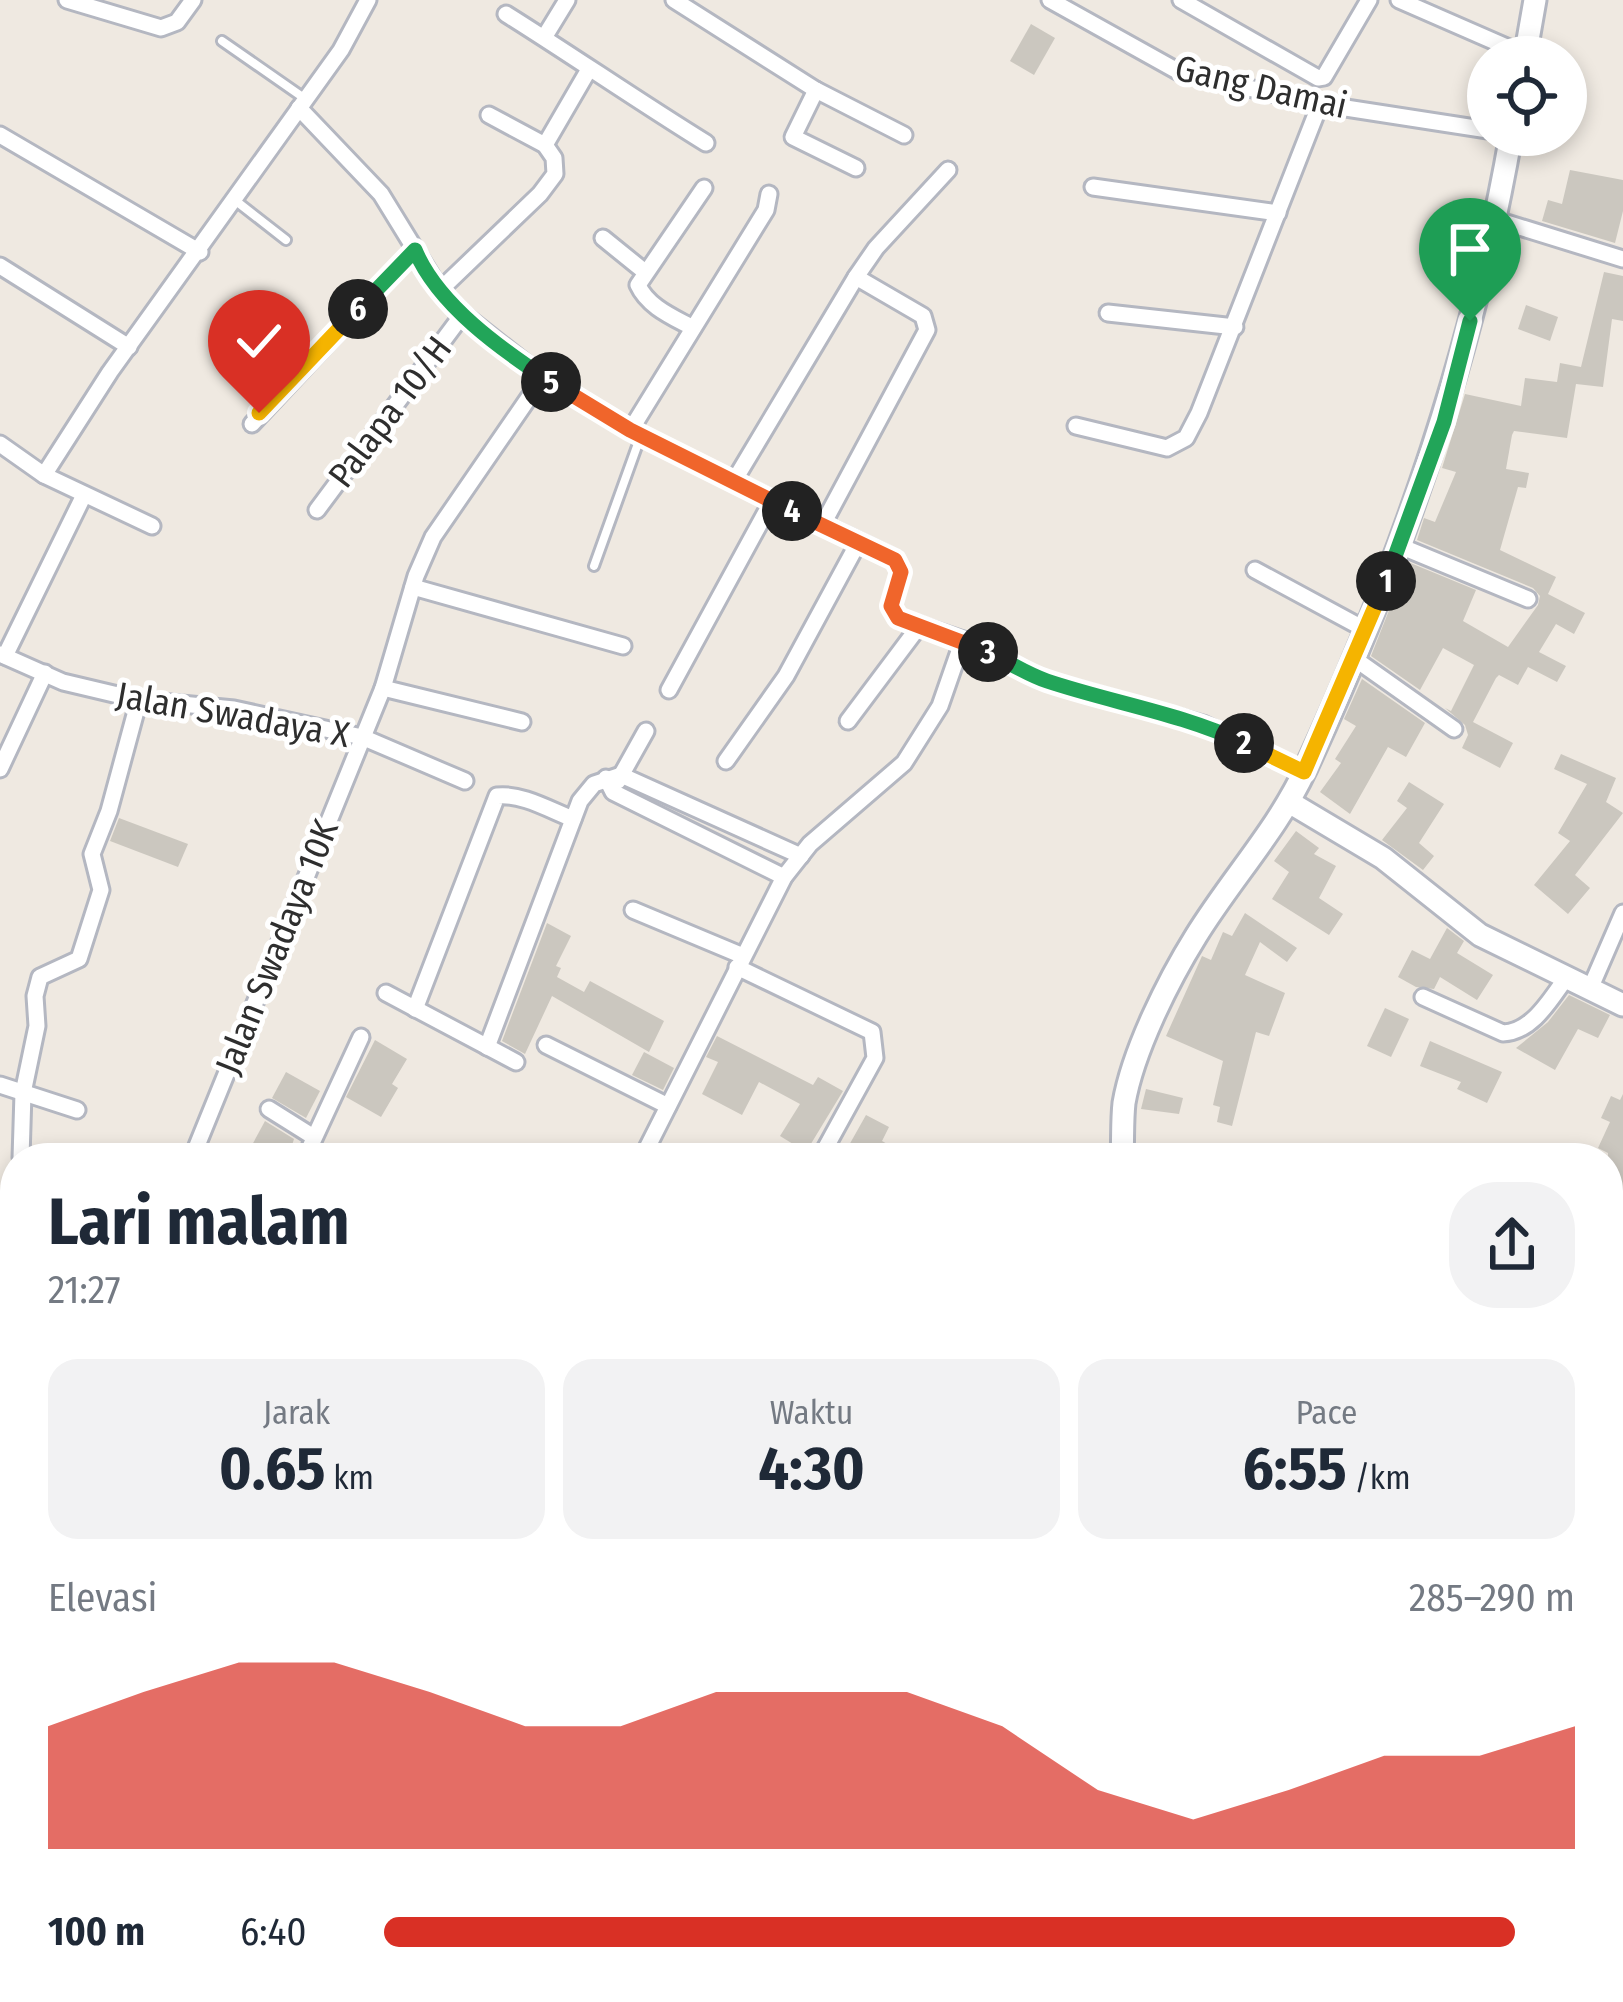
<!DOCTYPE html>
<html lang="id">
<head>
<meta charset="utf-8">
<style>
  body { margin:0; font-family:"Fira Sans Condensed",sans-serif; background:#f2f2f3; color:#1f2937; height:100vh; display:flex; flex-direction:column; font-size:45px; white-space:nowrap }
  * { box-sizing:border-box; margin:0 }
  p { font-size:39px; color:#747a83 }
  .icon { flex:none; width:66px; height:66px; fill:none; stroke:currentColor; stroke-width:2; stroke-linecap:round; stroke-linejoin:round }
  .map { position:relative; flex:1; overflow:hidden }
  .sheet { position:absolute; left:0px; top:1143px; width:1623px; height:861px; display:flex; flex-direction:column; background:#fff; border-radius:48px 48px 0 0; box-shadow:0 6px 18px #0003 }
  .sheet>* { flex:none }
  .tools { position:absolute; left:1467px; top:36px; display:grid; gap:24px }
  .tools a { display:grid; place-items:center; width:120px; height:120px; border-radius:50%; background:#fff; box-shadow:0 6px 18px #0003; font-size:60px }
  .pin { position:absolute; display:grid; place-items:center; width:102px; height:102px; color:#fff; margin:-123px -51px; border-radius:50% 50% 50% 0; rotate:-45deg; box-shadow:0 0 12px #0007 }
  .pin .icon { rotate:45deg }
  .km { position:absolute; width:60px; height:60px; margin:-30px; border-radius:50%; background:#222; color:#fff; font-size:33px; line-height:60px; text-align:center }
  .round { display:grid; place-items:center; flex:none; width:126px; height:126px; border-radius:48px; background:#f2f2f3 }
  .head { display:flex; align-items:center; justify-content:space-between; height:204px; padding:0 48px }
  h1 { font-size:66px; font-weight:700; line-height:90px }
  .figures { display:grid; grid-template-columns:repeat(3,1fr); gap:18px; height:204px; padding:12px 48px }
  .figures div { display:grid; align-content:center; border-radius:30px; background:#f2f2f3; text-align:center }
  .figures b { font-size:60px; font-weight:700 }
  .figures small { font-size:33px; font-weight:400 }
  .figures p { font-size:33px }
  .chart { height:336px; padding:24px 48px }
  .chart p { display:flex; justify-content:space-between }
  .chart svg { width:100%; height:216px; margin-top:12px; fill:#d93025; opacity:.7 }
  ul { padding:0 48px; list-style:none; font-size:39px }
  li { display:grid; grid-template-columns:192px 144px 1fr; align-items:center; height:90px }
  li i { height:30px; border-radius:15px; background:#d93025 }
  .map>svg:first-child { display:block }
</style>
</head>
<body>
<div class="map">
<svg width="1623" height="2002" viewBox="0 0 1623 2002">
  <rect width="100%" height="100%" fill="#efe9e1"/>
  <g fill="#cbc7bf">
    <path d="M 1031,24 L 1055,38 L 1034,75 L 1010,61 Z"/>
    <path d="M 1570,170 L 1623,180 L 1623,211 L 1615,243 L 1542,221 L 1548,200 L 1562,204 Z"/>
    <path d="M 1604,272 L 1623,276 L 1623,321 L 1612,319 L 1603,387 L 1576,384 L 1567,438 L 1514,431 L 1512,435 L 1506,469 L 1529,473 L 1526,488 L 1518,487 L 1500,550 L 1556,577 L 1548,594 L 1585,613 L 1574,634 L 1556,624 L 1539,652 L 1566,666 L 1557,682 L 1528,667 L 1518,685 L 1499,675 L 1496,678 L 1473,722 L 1513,743 L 1500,768 L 1462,748 L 1468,735 L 1465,725 L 1445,708 L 1451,711 L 1474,665 L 1443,648 L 1420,690 L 1371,656 L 1408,562 L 1476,590 L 1463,621 L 1508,647 L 1538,605 L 1540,596 L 1533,588 L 1417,540 L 1424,518 L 1435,522 L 1456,472 L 1442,468 L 1465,394 L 1521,406 L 1525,378 L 1557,382 L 1560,363 L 1581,367 Z"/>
    <path d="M 1526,305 L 1558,317 L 1550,341 L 1518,329 Z"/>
    <path d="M 1362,679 L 1425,723 L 1406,757 L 1388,747 L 1350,814 L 1320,792 L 1341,763 L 1335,759 L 1356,726 L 1344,719 Z"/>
    <path d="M 1561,754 L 1616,778 L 1606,802 L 1623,813 L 1575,875 L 1590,888 L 1568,914 L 1534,885 L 1570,841 L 1558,833 L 1587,784 L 1554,769 Z"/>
    <path d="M 1409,782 L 1444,804 L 1419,843 L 1434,856 L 1423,870 L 1382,840 L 1407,808 L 1397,801 Z"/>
    <path d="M 119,818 L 188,844 L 178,867 L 110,841 Z"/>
    <path d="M 1296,831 L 1319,848 L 1314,854 L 1336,866 L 1319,898 L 1343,914 L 1329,935 L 1272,899 L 1289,872 L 1274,861 Z"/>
    <path d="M 1245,913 L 1297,948 L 1287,962 L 1260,942 L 1245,975 L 1285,993 L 1269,1036 L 1256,1032 L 1232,1126 L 1217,1122 L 1220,1107 L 1213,1105 L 1223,1061 L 1166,1036 L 1202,956 L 1211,960 L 1223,932 L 1232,936 Z"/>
    <path d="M 547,923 L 571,936 L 556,966 L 561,968 L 557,977 L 584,992 L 590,981 L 664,1021 L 649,1052 L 552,996 L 525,1054 L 502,1041 Z"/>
    <path d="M 1447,928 L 1464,941 L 1457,953 L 1493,975 L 1477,1000 L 1440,977 L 1434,989 L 1416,987 L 1398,977 L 1412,950 L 1430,959 Z"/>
    <path d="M 1569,995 L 1610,1015 L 1598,1038 L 1578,1029 L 1555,1070 L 1516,1048 L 1548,1022 Z"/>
    <path d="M 1385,1008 L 1409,1019 L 1391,1057 L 1367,1046 Z"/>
    <path d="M 717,1036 L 813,1085 L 818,1077 L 843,1091 L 806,1152 L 780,1136 L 800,1104 L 759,1082 L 742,1115 L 702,1094 L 718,1062 L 706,1057 Z"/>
    <path d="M 375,1040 L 407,1059 L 392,1084 L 398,1088 L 381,1117 L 346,1097 Z"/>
    <path d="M 1430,1041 L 1502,1072 L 1487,1103 L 1457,1089 L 1461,1082 L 1420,1066 Z"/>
    <path d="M 644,1052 L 674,1068 L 663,1090 L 632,1075 Z"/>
    <path d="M 286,1072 L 320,1091 L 306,1118 L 272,1098 Z"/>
    <path d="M 1146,1089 L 1183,1098 L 1179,1114 L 1141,1109 Z"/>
    <path d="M 1623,1094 L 1623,1202 L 1608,1196 L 1608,1153 L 1598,1148 L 1610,1122 L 1601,1118 L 1611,1096 L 1620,1100 Z"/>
    <path d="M 866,1115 L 889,1127 L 882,1141 L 889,1145 L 882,1158 L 870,1158 L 848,1147 Z"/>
    <path d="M 265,1121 L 294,1139 L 288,1158 L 245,1158 Z"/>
    <path d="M 1614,1393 L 1623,1396 L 1623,1467 L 1611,1505 L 1608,1504 L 1608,1395 Z"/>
    <path d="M 1608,1793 L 1623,1794 L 1622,1864 L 1608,1863 Z"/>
  </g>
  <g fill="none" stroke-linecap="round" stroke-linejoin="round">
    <defs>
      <g id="lane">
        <path d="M 222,41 L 304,98"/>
        <path d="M 236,201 L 286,240"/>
        <path d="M 594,566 L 640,438"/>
      </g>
      <g id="street">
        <path d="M 67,0 L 161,28 L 177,22 L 193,0"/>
        <path d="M 674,0 L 816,90 L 904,135"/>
        <path d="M 1050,0 L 1181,73 L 1320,104 L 1488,130"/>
        <path d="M 1181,0 L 1318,78 L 1324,77 L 1369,0"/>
        <path d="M 1399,0 L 1525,55"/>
        <path d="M 506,14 C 573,56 638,101 706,143"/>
        <path d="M 545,36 L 567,0"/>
        <path d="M 816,90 L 793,137 L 856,168"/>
        <path d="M 299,108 L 381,194 L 440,290 L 463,314 L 543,377 L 630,431 L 895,559 L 901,572 L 891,606 L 898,618 L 963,640 L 1041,679 L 1203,724 L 1304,772"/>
        <path d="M 0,135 L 200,252"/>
        <path d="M 545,145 L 588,71"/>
        <path d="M 1093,187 L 1278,213"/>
        <path d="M 1497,220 L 1623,259"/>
        <path d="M 603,238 L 645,272"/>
        <path d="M 0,266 L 129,347"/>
        <path d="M 440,290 L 540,194 L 555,174 L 554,158 L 545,145 L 489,115"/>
        <path d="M 1108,313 L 1235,327"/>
        <path d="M 693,328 C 673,317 648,307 638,285 L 704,188"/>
        <path d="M 252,424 L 414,250"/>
        <path d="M 1076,426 L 1167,448 L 1186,438 L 1199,413 L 1320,104"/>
        <path d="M 630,431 L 766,210 L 769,194"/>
        <path d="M 0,444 L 44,475 L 152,526"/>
        <path d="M 44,475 L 110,372 L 341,50 L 368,0"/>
        <path d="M 734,481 L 856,277 L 876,248 L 948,170"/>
        <path d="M 317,510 L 463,314"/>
        <path d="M 823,524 L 927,330 L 923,316 L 856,277"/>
        <path d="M 1400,546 L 1528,599"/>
        <path d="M 1255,570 L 1366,630"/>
        <path d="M 413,587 L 623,646"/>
        <path d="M 0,654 L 63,682 L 139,700 L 234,709 L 362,737 L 465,781"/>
        <path d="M 5,656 L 84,495"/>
        <path d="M 1355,659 L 1454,729"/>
        <path d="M 383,688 L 522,722"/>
        <path d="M 669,690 L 772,501"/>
        <path d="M 848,721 L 920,625"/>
        <path d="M 726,761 L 786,676 L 858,543"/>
        <path d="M 0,769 L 45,673"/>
        <path d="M 606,778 L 613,792 L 784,877"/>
        <path d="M 618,781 L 646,731"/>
        <path d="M 633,910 L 743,956"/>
        <path d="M 737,967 L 872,1032 L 875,1058 L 820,1158"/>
        <path d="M 1590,989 L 1623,913"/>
        <path d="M 386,993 L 516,1062"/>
        <path d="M 1423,997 L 1503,1033 C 1532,1032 1550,1000 1566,978"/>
        <path d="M 415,1009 L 497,796 C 521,793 550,810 573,819"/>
        <path d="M 546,1045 L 668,1106"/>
        <path d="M 487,1047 L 580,801 L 594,784 L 621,775 L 801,856"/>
        <path d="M 0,1085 L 77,1110"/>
        <path d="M 269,1109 L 312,1136"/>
        <path d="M 21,1158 L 23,1093 L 37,1026 L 35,996 L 40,977 L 79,959 L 101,890 L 92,854 L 109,811 L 139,700"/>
        <path d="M 192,1158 L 383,688 L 416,576 L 433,537 L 543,377"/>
        <path d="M 305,1158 L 361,1037"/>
        <path d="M 642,1158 L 784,877 L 810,844 L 904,763 L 940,706 L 963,640"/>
        <path d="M 0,1311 L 15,1209"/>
        <path d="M 0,1357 L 15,1364"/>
        <path d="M 1608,1382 L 1609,1383"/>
        <path d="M 1608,1587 L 1623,1591"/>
        <path d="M 0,1639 L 15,1647"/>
        <path d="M 1614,1693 L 1623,1617"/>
        <path d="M 1608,1752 L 1623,1752"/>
        <path d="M 0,1784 L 15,1791"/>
        <path d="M 1608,1885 L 1623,1887"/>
        <path d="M 0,1912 L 15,1919"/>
        <path d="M 50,1989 L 73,2002"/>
        <path d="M 220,1989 L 245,2002"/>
        <path d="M 439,1989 L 476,2002"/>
        <path d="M 1585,1989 L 1586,2002"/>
        <path d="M 0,1994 L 15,1969"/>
        <path d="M 335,2002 L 342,1989"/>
        <path d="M 530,2002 L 532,1989"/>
        <path d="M 665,2002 L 668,1989"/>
      </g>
      <g id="secondary">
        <path d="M 1525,57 L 1535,0"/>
        <path d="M 1289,802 L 1383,858 L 1480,935 L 1623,1005"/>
        <path d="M 1122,1158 C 1123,1140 1122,1121 1124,1103 C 1133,1051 1168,981 1196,936 C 1231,879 1278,829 1306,768 C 1400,565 1473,355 1511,135"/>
        <path d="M 1224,1989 L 1226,2002"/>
      </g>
    </defs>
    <use href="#lane" stroke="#b4b7c1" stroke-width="14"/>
    <use href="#street" stroke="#b4b7c1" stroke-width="21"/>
    <use href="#secondary" stroke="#b4b7c1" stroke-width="27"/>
    <use href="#lane" stroke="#fff" stroke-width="8"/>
    <use href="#street" stroke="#fff" stroke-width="15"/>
    <use href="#secondary" stroke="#fff" stroke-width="21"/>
  </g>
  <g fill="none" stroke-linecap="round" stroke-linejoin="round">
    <defs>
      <path id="split-1" d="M 1386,581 L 1444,422 L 1470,321"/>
      <path id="split-2" d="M 1244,743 L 1304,772 L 1386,581"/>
      <path id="split-3" d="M 988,652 C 1007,661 1026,674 1047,681 C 1113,703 1180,713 1244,743"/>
      <path id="split-4" d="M 792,511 L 895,560 L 901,572 L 891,606 L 898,618 L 988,652"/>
      <path id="split-5" d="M 551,382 L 630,430 L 792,511"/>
      <path id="split-6" d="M 358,309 L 415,250 C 438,305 502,350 551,382"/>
      <path id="split-7" d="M 259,413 L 358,309"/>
    </defs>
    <use href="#split-1" stroke="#fff" stroke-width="24"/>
    <use href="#split-2" stroke="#fff" stroke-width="24"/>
    <use href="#split-3" stroke="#fff" stroke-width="24"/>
    <use href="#split-4" stroke="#fff" stroke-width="24"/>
    <use href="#split-5" stroke="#fff" stroke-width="24"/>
    <use href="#split-6" stroke="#fff" stroke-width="24"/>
    <use href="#split-7" stroke="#fff" stroke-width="24"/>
    <use href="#split-1" stroke="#22a559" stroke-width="15"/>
    <use href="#split-2" stroke="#f5b400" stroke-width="15"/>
    <use href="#split-3" stroke="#22a559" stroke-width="15"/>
    <use href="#split-4" stroke="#f0652b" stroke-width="15"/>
    <use href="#split-5" stroke="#f0652b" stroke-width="15"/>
    <use href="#split-6" stroke="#22a559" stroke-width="15"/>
    <use href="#split-7" stroke="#f5b400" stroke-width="15"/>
  </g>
  <g text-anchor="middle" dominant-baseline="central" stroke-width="10" stroke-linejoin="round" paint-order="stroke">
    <g font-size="36" fill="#2e2e2e" stroke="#fff">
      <text transform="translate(1261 87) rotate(13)">Gang Damai</text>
      <text transform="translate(390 412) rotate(-53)">Palapa 10/H</text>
      <text transform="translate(233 715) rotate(10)">Jalan Swadaya X</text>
      <text transform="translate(277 947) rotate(-68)">Jalan Swadaya 10K</text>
    </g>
  </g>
</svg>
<div class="tools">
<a><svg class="icon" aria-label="locate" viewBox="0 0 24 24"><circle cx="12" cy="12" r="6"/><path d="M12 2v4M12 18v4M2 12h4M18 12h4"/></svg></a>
</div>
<div class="pin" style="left:1470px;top:321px;background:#1e9e55"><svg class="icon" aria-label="arrive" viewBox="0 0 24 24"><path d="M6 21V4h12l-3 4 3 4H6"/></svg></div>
<div class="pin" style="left:259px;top:413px;background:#d93025"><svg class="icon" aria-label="check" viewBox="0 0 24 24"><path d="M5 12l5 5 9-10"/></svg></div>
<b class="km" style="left:1386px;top:581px">1</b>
<b class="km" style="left:1244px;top:743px">2</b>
<b class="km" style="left:988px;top:652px">3</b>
<b class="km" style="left:792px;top:511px">4</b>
<b class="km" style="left:551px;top:382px">5</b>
<b class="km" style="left:358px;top:309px">6</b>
<section class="sheet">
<div class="head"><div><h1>Lari malam</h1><p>21:27</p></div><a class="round"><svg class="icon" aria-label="share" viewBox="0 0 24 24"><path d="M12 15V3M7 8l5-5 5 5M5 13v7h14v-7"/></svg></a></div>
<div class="figures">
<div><p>Jarak</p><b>0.65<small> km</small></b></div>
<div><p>Waktu</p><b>4:30</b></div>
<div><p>Pace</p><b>6:55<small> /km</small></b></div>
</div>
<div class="chart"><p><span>Elevasi</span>285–290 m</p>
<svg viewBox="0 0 160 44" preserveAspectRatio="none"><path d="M0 44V19L10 12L20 6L30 6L40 12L50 19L60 19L70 12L80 12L90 12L100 19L110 32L120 38L130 32L140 25L150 25L160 19V44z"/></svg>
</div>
<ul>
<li><b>100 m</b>6:40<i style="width:95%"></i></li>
</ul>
</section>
</div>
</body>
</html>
